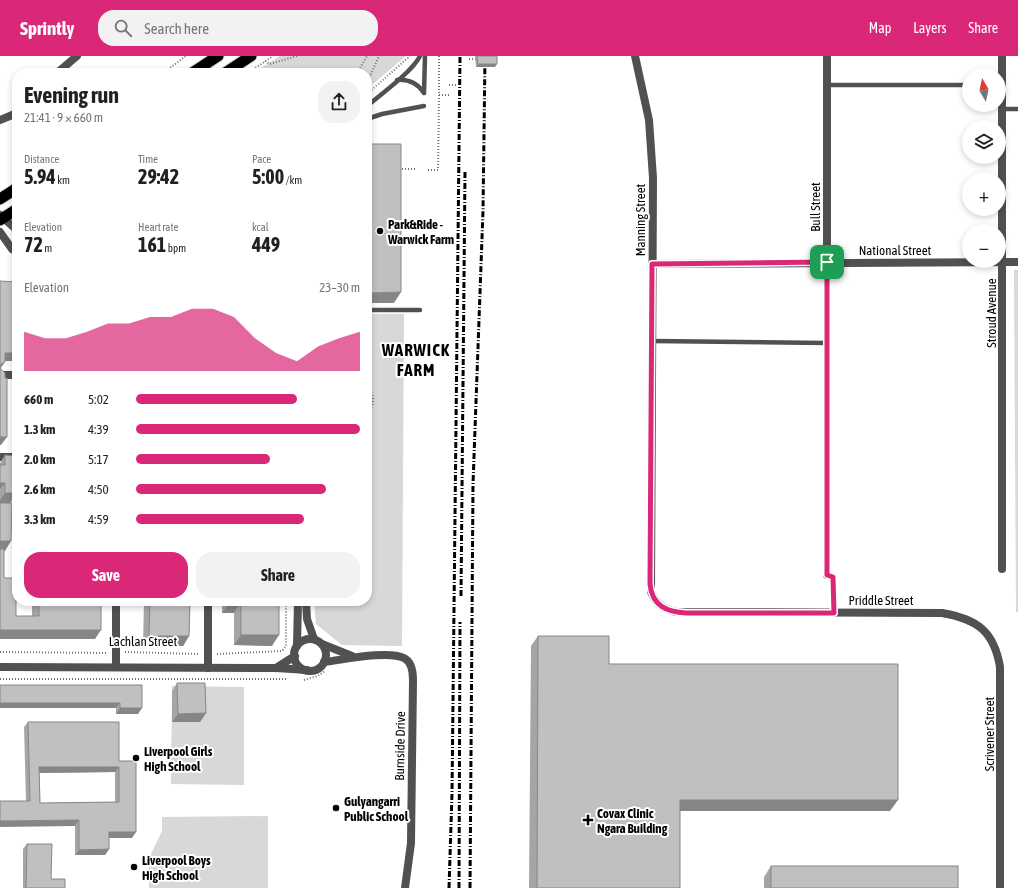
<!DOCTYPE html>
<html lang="en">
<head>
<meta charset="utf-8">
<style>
  body { margin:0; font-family:"Asap Condensed",sans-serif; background:#f2f2f2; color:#202124; height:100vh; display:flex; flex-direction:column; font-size:15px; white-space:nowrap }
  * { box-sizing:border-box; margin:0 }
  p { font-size:13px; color:#757577 }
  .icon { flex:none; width:22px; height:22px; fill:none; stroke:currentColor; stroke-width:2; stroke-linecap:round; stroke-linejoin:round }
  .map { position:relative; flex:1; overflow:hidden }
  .details { position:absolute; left:12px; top:12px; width:360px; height:538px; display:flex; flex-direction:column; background:#fff; border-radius:16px; box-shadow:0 2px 6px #0003 }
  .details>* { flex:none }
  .needle { width:26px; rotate:351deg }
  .controls { position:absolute; left:962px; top:12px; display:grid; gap:8px }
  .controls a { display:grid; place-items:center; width:44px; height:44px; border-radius:50%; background:#fff; box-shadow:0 2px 6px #0003; font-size:20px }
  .pin { position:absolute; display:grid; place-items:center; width:34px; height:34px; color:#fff; margin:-17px; border-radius:8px; box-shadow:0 2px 6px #0006 }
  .round { display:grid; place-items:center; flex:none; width:42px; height:42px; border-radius:16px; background:#f2f2f2 }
  .headline { display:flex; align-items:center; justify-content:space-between; height:68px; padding:0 12px }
  h1 { font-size:22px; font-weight:700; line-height:30px }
  .metrics { display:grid; grid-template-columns:repeat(3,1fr); gap:6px; height:68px; padding:4px 12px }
  .metrics div { display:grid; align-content:center }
  .metrics b { font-size:20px; font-weight:700 }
  .metrics small { font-size:11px; font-weight:400 }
  .metrics p { font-size:11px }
  .chart { height:112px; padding:8px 12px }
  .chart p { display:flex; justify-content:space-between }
  .chart svg { width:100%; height:72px; margin-top:4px; fill:#db2777; opacity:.7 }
  .button { display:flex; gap:8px; margin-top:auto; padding:8px 12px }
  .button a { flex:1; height:46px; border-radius:16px; background:#db2777; color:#fff; font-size:16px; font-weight:700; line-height:46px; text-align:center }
  .button a+a { background:#f2f2f2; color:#202124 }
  ul { padding:0 12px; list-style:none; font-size:13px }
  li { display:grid; grid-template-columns:64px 48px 1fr; align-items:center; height:30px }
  li i { height:10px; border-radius:5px; background:#db2777 }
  header { display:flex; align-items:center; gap:24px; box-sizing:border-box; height:56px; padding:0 20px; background:#db2777; color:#fff }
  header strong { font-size:19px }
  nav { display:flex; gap:22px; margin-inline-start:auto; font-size:14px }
  .search { width:280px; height:36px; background:#f2f2f2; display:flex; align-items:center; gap:10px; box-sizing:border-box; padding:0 14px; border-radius:16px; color:#757577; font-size:15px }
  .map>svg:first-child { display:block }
</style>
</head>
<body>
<header>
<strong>Sprintly</strong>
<div class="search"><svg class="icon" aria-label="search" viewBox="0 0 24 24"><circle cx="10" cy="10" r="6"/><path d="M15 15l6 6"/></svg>Search here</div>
<nav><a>Map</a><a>Layers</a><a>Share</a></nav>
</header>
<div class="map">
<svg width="1018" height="832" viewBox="0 0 1018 832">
  <rect width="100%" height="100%" fill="#fff"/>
  <g fill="#d8d8d8">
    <path d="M 280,0 L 406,0 L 367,33 L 367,17 L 253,17 Z"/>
    <path d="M 1014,214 L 1018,214 L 1018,556 L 1016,556 Z"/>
    <path d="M 367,258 L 404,258 L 402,590 L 342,589 L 316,568 L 314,545 L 367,545 Z"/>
    <path d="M 172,630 L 244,631 L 244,729 L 171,728 Z"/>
    <path d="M 268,760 L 268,832 L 149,832 L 149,802 L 162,775 L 162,761 Z"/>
  </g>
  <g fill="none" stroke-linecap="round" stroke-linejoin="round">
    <defs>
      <g id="trunk">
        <path d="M 192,17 L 218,0"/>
        <path d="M 225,17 L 251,0"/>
        <path d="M 0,143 L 17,132"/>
        <path d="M 0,164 L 17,153"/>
      </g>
    </defs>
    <use href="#trunk" stroke="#dbdbdb" stroke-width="13"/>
    <g stroke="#737373" stroke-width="2" stroke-dasharray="1 2" stroke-linecap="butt">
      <path d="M 439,0 L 439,39 L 449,39"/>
      <path d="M 469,3 L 477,3"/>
      <path d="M 265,5 L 270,8 L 297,0"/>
      <path d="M 163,17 L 186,0"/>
      <path d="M 248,17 L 273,0"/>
      <path d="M 357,17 L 367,0"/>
      <path d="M 367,27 L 379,0"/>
      <path d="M 449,29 L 458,29"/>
      <path d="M 367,38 L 410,0"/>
      <path d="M 399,113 L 417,113"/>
      <path d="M 428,114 L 438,114 L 439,39"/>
      <path d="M 367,332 C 376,339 374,351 367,358"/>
      <path d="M 367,395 L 371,402 L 367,409"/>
      <path d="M 833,526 L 834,547"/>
      <path d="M 0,596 L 107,597"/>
      <path d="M 125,596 L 199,598"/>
      <path d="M 217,598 L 282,595 L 286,590 L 286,545"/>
      <path d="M 0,623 L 286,623"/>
      <path d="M 304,624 L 318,620 L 325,615"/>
    </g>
    <g stroke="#515151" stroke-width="4.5">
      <path d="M 397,24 C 409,23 418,28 424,37"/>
      <path d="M 826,29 L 969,29"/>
      <path d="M 424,37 L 425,0"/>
      <path d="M 367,50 C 380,39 413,15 420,0"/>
      <path d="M 1003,53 L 1018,53"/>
      <path d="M 367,63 L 382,58 L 424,50"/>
      <path d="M 367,254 L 420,254"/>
      <path d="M 652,285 L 827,287"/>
    </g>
    <g stroke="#515151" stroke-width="8">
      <path d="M 635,0 L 649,64 L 653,122 L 651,536 C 656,548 663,553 676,556 L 942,557 C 977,563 994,575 1000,611 L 1000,832"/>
      <path d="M 827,0 L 827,519"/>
      <path d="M 57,17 L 77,0"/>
      <path d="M 0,64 L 17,57"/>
      <path d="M 0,159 L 17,174"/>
      <path d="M 0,176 L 12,193 L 17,196"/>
      <path d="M 652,208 L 1018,206"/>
      <path d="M 0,319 L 17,319"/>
      <path d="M 0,401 L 17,401"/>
      <path d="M 1002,513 L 1002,0"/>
      <path d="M 306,545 L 307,563 L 314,583"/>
      <circle cx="310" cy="599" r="16"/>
      <path d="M 322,588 L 352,600"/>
      <path d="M 297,590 L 298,545"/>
      <path d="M 324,606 C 342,604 388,594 404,602 C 412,606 413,616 413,624 L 411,787 L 405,832"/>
      <path d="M 0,611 L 276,612 L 307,614"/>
      <path d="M 116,611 L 116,545"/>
      <path d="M 208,612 L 208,545"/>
      <path d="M 276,612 L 295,600"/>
    </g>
    <use href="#trunk" stroke="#000" stroke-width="11"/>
    <g stroke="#000" stroke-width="3" stroke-dasharray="6 2 1 2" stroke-linecap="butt">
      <path d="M 461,540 L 465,116"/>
      <path d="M 449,832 L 452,738 L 460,0"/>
      <path d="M 459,832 L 460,566"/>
      <path d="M 470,832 L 473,428 L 483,155 L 485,0"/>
    </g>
  </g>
  <g fill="#a5a5a5" fill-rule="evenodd">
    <path d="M 475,0 L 497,0 L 495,11 L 476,11 Z"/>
    <path d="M 5,399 L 17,437 L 10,447 L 5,495 L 4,495 L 4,522 L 17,545 L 101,545 L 95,583 L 0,583 L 0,407 ZM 16,546 L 32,546 L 32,560 L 16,560 Z"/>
    <path d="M 144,545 L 190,545 L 189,580 L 183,590 L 143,589 Z"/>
    <path d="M 222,545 L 279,545 L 272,590 L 234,589 L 234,557 L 222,557 Z"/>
    <path d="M 538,580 L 609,608 L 890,755 L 680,755 L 680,832 L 529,832 L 531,590 Z"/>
    <path d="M 177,627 L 206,657 L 200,666 L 172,666 L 172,635 Z"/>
    <path d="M 0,629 L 142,629 L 138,658 L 116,658 L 116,652 L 0,652 Z"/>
    <path d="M 28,666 L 119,705 L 132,782 L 109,782 L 109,793 L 105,799 L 75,799 L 75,770 L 26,745 L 24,671 ZM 115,716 L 115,746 L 40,747 L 39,717 Z"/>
    <path d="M 27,788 L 51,823 L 65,832 L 23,832 L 23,793 Z"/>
    <path d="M 771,810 L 958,832 L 764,832 L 764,821 Z"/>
  </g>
  <g fill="#868686">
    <path d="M 478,8 L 497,8 L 495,11 L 476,11 Z"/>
    <path d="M 401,236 L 394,247 L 367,247 L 367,237 Z"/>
    <path d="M 5,297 L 17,297 L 17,305 L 0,305 Z"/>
    <path d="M 5,306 L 0,313 L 1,308 Z"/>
    <path d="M 0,381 L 7,381 L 1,389 L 0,389 Z"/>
    <path d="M 0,427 L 5,427 L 0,433 Z"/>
    <path d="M 5,437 L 17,437 L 10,447 L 0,447 L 0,444 Z"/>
    <path d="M 0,485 L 11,485 L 5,495 L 0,495 Z"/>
    <path d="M 16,536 L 17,536 L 17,545 L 33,545 L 32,546 L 10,546 Z"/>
    <path d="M 230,546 L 241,546 L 234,557 L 222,557 Z"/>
    <path d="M 0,574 L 101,574 L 95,583 L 0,583 Z"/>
    <path d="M 241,579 L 279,579 L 272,590 L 234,589 Z"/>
    <path d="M 149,580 L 189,580 L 183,590 L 143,589 Z"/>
    <path d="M 0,647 L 120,647 L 116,652 L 0,652 Z"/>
    <path d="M 120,652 L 142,652 L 138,658 L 116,658 Z"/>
    <path d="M 206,657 L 200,666 L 172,666 L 178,658 Z"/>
    <path d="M 39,711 L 119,711 L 115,716 L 35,717 Z"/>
    <path d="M 680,744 L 898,744 L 890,755 L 672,755 Z"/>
    <path d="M 79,764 L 75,770 L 0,771 L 0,765 Z"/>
    <path d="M 109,776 L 136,776 L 132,782 L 105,782 Z"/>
    <path d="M 109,793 L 105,799 L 75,799 L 79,794 Z"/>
  </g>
  <g fill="#c0c0c0" stroke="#868686" fill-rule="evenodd">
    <path d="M 477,0 L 497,0 L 497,8 L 478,8 Z"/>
    <path d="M 367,88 L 401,88 L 401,236 L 367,237 Z"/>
    <path d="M 0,225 L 17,226 L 17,297 L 5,297 L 5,306 L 1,308 L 0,312 Z"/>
    <path d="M 0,312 L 5,317 L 5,322 L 7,322 L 7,381 L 0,381 Z"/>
    <rect x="367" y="371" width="2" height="10"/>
    <path d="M 5,399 L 17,400 L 17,437 L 5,437 L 5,427 L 0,427 L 0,409 L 5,409 Z"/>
    <path d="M 0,447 L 12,447 L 11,485 L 0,485 Z"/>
    <path d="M 0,493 L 4,493 L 4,522 L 17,522 L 17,536 L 16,536 L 16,560 L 39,560 L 39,545 L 101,545 L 101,574 L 0,574 Z"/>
    <path d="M 150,545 L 190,545 L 189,580 L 149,580 Z"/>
    <path d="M 230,545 L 279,545 L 279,579 L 241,579 L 241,546 L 230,546 Z"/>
    <path d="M 538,580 L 609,580 L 609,608 L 898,608 L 898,744 L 680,744 L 680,832 L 537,832 Z"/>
    <path d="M 177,627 L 205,627 L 206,657 L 178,658 Z"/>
    <path d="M 0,629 L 142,629 L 142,652 L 120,652 L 120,647 L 0,647 Z"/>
    <path d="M 28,666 L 119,666 L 119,705 L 136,705 L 136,776 L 109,776 L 109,793 L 79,794 L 79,764 L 0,765 L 0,745 L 30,745 ZM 39,711 L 119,711 L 119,746 L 40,747 Z"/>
    <path d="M 27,788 L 52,788 L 51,823 L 65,823 L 65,832 L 26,832 Z"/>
    <rect x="771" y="810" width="187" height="22"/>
  </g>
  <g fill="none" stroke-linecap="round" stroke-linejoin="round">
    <defs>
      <path id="route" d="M 827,206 L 827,519 L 833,521 L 834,557 L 686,557 C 667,556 652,550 650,528 L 652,208 Z"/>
    </defs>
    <use href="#route" stroke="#fff" stroke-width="8"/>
    <use href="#route" stroke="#db2777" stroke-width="5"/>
  </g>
  <g fill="#000" stroke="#fff" stroke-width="1.5">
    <circle cx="380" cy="175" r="4"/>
    <circle cx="136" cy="702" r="4"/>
    <circle cx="336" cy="752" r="4"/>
    <path d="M586 758h4v4h4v4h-4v4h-4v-4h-4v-4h4z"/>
    <circle cx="134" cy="811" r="4"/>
  </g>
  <g text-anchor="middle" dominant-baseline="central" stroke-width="4" stroke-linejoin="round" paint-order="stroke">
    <g font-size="13" fill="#000" stroke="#fff">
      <text transform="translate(815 151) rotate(-90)">Bull Street</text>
      <text transform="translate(640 164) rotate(-90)">Manning Street</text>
      <text x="895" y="194">National Street</text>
      <text transform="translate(991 257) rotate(-90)">Stroud Avenue</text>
      <text x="881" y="544">Priddle Street</text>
      <text x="143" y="585">Lachlan Street</text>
      <text transform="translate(989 678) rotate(-90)">Scrivener Street</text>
      <text transform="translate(400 690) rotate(-89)">Burnside Drive</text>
    </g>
    <g font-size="13" font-weight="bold" fill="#000" stroke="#fff" text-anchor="start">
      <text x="388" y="168">Park&amp;Ride -<tspan x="388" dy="15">Warwick Farm</tspan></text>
      <text x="144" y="695">Liverpool Girls<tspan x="144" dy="15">High School</tspan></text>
      <text x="344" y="745">Gulyangarri<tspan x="344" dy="15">Public School</tspan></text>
      <text x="597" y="757">Covax Clinic<tspan x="597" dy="15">Ngara Building</tspan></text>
      <text x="142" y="804">Liverpool Boys<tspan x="142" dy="15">High School</tspan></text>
    </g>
    <g font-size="17" font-weight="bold" letter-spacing="1" fill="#000" stroke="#fff">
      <text x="416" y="294">WARWICK<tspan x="416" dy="20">FARM</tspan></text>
    </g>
  </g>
</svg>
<div class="controls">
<a><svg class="needle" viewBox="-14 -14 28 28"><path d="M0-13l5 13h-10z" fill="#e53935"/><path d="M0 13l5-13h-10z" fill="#757577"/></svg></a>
<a><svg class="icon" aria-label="layers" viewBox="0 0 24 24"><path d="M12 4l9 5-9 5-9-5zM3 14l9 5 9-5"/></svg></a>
<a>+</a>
<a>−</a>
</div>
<div class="pin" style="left:827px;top:206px;background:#1e9e55"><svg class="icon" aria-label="arrive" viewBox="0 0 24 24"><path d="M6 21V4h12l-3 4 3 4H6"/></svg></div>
<section class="details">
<div class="headline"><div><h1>Evening run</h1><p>21:41 · 9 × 660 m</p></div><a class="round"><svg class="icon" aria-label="share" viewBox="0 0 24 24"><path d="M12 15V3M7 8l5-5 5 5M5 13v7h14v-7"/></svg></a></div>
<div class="metrics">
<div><p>Distance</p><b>5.94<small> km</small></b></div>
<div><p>Time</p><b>29:42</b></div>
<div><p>Pace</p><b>5:00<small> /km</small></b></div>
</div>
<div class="metrics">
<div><p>Elevation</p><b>72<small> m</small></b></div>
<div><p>Heart rate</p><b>161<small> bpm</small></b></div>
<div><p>kcal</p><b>449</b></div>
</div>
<div class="chart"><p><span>Elevation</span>23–30 m</p>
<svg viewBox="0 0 160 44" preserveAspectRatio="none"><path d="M0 44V20L10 24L20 24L30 20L40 15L50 15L60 11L70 11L80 6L90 6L100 11L110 24L120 33L130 38L140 29L150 24L160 20V44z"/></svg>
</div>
<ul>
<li><b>660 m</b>5:02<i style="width:72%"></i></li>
<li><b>1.3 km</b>4:39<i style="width:100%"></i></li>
<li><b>2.0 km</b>5:17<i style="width:60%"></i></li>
<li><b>2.6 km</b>4:50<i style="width:85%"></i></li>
<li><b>3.3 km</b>4:59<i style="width:75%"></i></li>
</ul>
<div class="button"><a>Save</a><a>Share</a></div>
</section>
</div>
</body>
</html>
